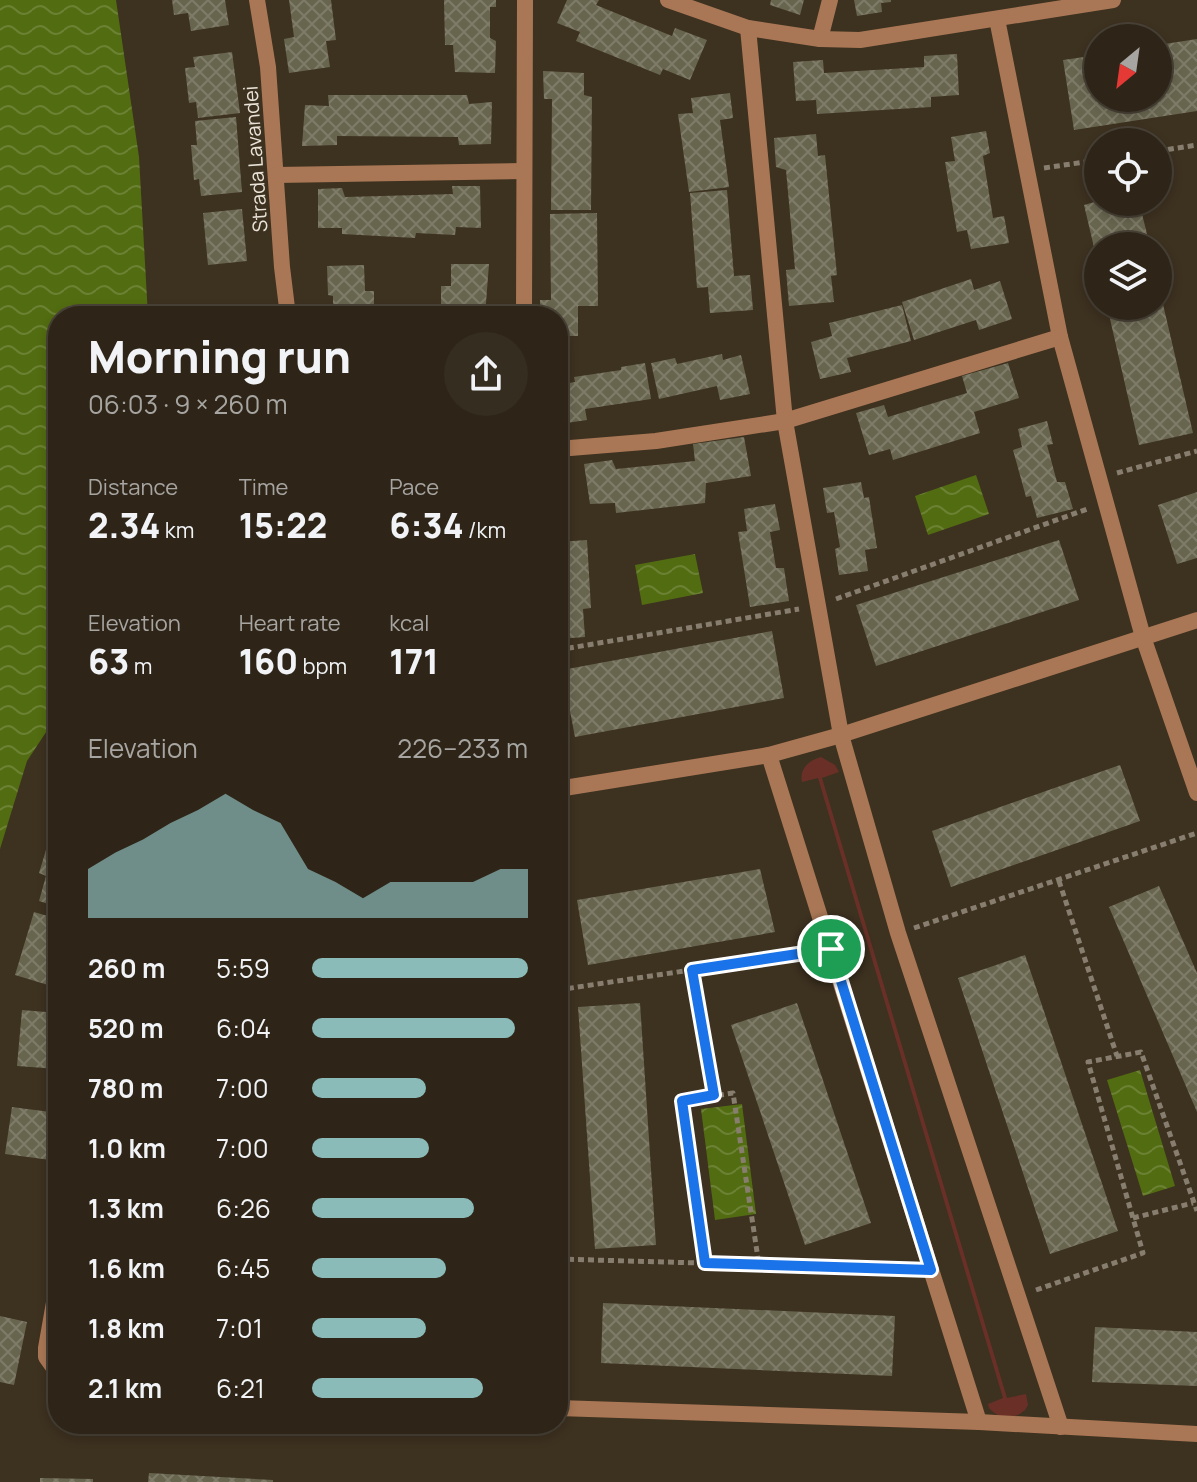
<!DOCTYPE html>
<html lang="en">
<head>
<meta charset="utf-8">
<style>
  body { margin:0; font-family:Manrope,sans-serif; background:#362d21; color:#f1f3f6; height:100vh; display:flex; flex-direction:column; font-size:30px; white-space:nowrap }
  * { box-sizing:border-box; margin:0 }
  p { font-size:26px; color:#a7a5a2 }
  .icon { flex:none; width:44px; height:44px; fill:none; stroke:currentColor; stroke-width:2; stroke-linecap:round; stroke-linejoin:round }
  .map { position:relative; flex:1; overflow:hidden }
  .side { position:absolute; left:48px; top:306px; width:520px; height:1128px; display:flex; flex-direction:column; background:#2e2518; border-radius:32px; box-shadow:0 4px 12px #0003,0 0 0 2px #494237 }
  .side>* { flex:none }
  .needle { width:52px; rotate:209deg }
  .tools { position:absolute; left:1084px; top:24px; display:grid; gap:16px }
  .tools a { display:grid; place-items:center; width:88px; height:88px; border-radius:50%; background:#2e2518; box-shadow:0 4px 12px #0003,0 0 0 2px #494237; font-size:40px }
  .pin { position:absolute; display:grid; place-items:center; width:68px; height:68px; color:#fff; margin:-34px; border:4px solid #fff; border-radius:50%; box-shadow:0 2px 8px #0007 }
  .round { display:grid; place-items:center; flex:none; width:84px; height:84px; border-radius:42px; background:#362d21 }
  .overview { display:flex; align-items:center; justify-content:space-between; height:136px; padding:0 40px }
  h1 { font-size:44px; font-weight:800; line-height:60px }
  .figures { display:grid; grid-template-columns:repeat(3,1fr); gap:12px; height:136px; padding:8px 40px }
  .figures div { display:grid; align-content:center }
  .figures b { font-size:34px; font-weight:800 }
  .figures small { font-size:22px; font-weight:400 }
  .figures p { font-size:22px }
  .chart { height:224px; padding:16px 40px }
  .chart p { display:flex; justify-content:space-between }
  .chart svg { width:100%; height:144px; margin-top:8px; fill:#8bbbb9; opacity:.7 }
  ul { padding:0 40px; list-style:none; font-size:26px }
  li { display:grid; grid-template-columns:128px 96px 1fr; align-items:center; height:60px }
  li i { height:20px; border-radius:10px; background:#8bbbb9 }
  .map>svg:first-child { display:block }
</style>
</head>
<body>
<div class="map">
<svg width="1197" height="1482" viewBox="0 0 1197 1482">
  <defs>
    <pattern id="water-waves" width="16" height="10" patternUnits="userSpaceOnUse" patternTransform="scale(2)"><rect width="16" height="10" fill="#526c11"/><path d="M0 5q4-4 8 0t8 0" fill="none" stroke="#6b8133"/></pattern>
    <pattern id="building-cross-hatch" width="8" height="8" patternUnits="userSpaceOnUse" patternTransform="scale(2)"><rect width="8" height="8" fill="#68654f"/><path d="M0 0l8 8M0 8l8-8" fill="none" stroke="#7e7b68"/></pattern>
  </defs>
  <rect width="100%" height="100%" fill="#3d3120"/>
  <path fill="#6a3027" d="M 821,757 L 835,765 L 839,772 L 822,778 L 1007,1398 L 1026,1394 L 1028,1405 L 1025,1410 C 1012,1421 1000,1420 989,1408 L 988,1404 L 1003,1398 L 818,778 L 802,782 C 799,769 809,760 821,757 Z"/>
  <g fill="url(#water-waves)">
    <path d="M 0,0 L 116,0 L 139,157 L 148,316 L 58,316 L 58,714 L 27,761 L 0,849 Z"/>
    <path d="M 976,475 L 989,514 L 928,535 L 915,496 Z"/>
    <path d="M 695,554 L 703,593 L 642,605 L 635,565 Z"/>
    <path d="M 1140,1070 L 1175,1186 L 1143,1196 L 1107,1080 Z"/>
    <path d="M 742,1104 L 756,1214 L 715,1220 L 701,1109 Z"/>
  </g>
  <g fill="url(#building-cross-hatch)">
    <path d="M 172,0 L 225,0 L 229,25 L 191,31 L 188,13 L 174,15 Z"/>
    <path d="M 289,0 L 331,0 L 336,40 L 326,41 L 330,67 L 289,73 L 284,39 L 294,37 Z"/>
    <path d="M 444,0 L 496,0 L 496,7 L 490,7 L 490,38 L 496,41 L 495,73 L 455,72 L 453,45 L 445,45 Z"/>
    <path d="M 567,0 L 599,0 L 596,5 L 672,36 L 675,28 L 707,40 L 690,80 L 663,69 L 660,75 L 576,41 L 580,32 L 557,23 Z"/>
    <path d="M 771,0 L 804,0 L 800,15 L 770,5 Z"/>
    <path d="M 854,0 L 891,0 L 891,2 L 881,3 L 882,12 L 857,16 Z"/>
    <path d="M 1197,39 L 1197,111 L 1074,130 L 1063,60 L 1098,55 L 1098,98 L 1158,98 L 1158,45 Z"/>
    <path d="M 232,52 L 240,113 L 198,118 L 196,102 L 189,103 L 185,68 L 195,67 L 193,57 Z"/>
    <path d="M 957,54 L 959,95 L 931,97 L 931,107 L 817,114 L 816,100 L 796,101 L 793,62 L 823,60 L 824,73 L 924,67 L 924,56 Z"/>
    <path d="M 543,71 L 584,73 L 584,95 L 592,97 L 591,210 L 551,210 L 552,99 L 544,99 Z"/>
    <path d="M 730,93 L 733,118 L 720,120 L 729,187 L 689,192 L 678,114 L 693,113 L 691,98 Z"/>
    <path d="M 328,95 L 467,95 L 469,104 L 492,102 L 491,144 L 459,145 L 458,137 L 337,136 L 337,145 L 302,146 L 305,105 L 329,106 Z"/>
    <path d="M 236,117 L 242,192 L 201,196 L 199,179 L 194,180 L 191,145 L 197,145 L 195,121 Z"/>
    <path d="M 986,131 L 990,153 L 983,156 L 993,218 L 1004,216 L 1009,243 L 971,249 L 967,230 L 957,232 L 945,162 L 955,161 L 951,137 Z"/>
    <path d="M 816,134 L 818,156 L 825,155 L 837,275 L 831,276 L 834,302 L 789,306 L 786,270 L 795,269 L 786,170 L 776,167 L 774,138 Z"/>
    <path d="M 452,186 L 480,186 L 481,228 L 456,227 L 455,235 L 416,233 L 415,238 L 342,234 L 342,228 L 318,228 L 318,189 L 342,188 L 345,197 L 453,194 Z"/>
    <path d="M 727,190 L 734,276 L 750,275 L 753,310 L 710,313 L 708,287 L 697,288 L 690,193 Z"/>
    <path d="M 1098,201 L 1139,202 L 1150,246 L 1098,246 L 1097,260 L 1084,205 Z"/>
    <path d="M 242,209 L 247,261 L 208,265 L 203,213 Z"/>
    <path d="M 597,213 L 598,306 L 578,306 L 578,336 L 558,336 L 558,316 L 540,316 L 540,300 L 551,300 L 550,214 Z"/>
    <path d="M 451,264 L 489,264 L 485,316 L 441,316 L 441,286 L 451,286 Z"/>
    <path d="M 364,265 L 365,291 L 374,291 L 374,316 L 333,316 L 333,296 L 328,295 L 327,266 Z"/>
    <path d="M 971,279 L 974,290 L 1000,281 L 1012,319 L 979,330 L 976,320 L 914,340 L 902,302 Z"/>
    <path d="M 1159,287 L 1193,433 L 1139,445 L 1107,306 L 1158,306 Z"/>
    <path d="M 902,305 L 911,341 L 847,358 L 851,372 L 820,379 L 811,342 L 832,336 L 829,323 Z"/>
    <path d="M 722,354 L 723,360 L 741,355 L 750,394 L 720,400 L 717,386 L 659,399 L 651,363 L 675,358 L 677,364 Z"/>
    <path d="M 645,363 L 651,399 L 585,409 L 587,420 L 560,424 L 558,385 L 575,382 L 574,377 L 621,370 L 621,367 Z"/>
    <path d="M 1008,363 L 1019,398 L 974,412 L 980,433 L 893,460 L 890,449 L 869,455 L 856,413 L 884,405 L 888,417 L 967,393 L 962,376 Z"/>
    <path d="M 1047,421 L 1053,444 L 1047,445 L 1057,482 L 1065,482 L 1073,509 L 1037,518 L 1031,496 L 1026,497 L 1013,450 L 1022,447 L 1018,429 Z"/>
    <path d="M 744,437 L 751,476 L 706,483 L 705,503 L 616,513 L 615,503 L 590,504 L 584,464 L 612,460 L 616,469 L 695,461 L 693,444 Z"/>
    <path d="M 861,482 L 864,498 L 869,497 L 877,548 L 865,550 L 868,571 L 839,575 L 835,549 L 840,547 L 834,512 L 827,513 L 823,488 Z"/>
    <path d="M 1197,492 L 1197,558 L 1177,564 L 1158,505 Z"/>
    <path d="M 775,504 L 780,530 L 770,532 L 776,568 L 784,568 L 789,601 L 750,607 L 738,532 L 747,531 L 744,509 Z"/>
    <path d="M 587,540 L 591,608 L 583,609 L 585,637 L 558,639 L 558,542 Z"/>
    <path d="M 1059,540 L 1079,600 L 876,666 L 856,605 Z"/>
    <path d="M 772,631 L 784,698 L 575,737 L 562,670 Z"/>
    <path d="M 1120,765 L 1140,821 L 951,887 L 932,831 Z"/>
    <path d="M 49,840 L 58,843 L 58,907 L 39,901 L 46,876 L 39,873 Z"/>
    <path d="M 760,869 L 775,932 L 588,965 L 577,900 Z"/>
    <path d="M 1159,886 L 1197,973 L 1197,1112 L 1109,907 Z"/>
    <path d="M 34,912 L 58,919 L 58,988 L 15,975 Z"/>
    <path d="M 1025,955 L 1118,1231 L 1050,1254 L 958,978 Z"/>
    <path d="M 640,1003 L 656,1245 L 595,1249 L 578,1007 Z"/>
    <path d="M 797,1003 L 871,1223 L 805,1245 L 731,1025 Z"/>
    <path d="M 22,1010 L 58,1013 L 58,1069 L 17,1066 Z"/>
    <path d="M 12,1107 L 58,1113 L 58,1161 L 5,1154 Z"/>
    <path d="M 603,1303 L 895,1316 L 892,1376 L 601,1363 Z"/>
    <path d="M 0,1316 L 27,1322 L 14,1385 L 0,1382 Z"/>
    <path d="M 1095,1327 L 1197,1332 L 1197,1386 L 1092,1382 Z"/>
    <path d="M 149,1473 L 273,1480 L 273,1482 L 148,1482 Z"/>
    <path d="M 40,1478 L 93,1479 L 93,1482 L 40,1482 Z"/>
  </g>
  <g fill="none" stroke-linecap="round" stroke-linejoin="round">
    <g stroke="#887e6f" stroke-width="5" stroke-dasharray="6 4" stroke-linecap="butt">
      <path d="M 1158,151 L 1197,145"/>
      <path d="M 1044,168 L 1098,160"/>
      <path d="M 1117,473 L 1197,451"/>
      <path d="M 836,599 L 1090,508"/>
      <path d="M 558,650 L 799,609"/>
      <path d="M 1059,881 L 1117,1056"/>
      <path d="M 914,928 L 1197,833"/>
      <path d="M 692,970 L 714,1095"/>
      <path d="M 558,990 L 810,952"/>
      <path d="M 1133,1218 L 1193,1203"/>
      <path d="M 558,1259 L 910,1269"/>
      <path d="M 705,1263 L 682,1101 L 733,1093 L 759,1265"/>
      <path d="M 1036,1290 L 1143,1253 L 1088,1062 L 1141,1052 L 1197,1211"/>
    </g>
    <g stroke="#a97755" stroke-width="16">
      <path d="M 257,0 L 268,67 L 282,267 L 288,316"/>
      <path d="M 668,0 L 748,28 L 820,39 L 860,40 L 1113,0"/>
      <path d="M 997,19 L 1060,337 L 1143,637 L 1197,793"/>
      <path d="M 748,28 L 785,421 L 841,735 L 898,933 L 1061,1427"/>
      <path d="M 820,39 L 830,0"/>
      <path d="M 276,175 L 524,171"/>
      <path d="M 524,316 L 525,0"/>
      <path d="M 558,449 L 656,441 L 785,421 L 1060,337"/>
      <path d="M 769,755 L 979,1422"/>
      <path d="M 558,789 L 769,755 L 841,735 L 1197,620"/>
      <path d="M 58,1280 L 46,1348 L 46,1357 L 58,1374"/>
      <path d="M 558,1408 L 979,1422 L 1197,1434"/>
    </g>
  </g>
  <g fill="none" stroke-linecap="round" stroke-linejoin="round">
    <defs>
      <path id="route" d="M 831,949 L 931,1270 L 705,1263 L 682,1101 L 714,1095 L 692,970 Z"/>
    </defs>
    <use href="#route" stroke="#fff" stroke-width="16"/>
    <use href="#route" stroke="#1a73e8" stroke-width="10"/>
  </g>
  <g text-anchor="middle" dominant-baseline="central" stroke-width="6" stroke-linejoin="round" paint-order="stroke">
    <g font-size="20" fill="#eae3d8" stroke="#3d3120">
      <text transform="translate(255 159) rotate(-94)">Strada Lavandei</text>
    </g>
  </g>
</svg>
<div class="tools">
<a><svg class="needle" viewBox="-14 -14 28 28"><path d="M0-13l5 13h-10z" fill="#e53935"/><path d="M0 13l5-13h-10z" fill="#a7a5a2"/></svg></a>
<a><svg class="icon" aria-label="locate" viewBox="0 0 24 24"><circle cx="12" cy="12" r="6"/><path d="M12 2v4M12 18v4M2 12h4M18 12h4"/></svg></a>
<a><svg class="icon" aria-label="layers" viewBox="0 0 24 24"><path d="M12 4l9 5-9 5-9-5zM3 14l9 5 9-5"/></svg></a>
</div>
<div class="pin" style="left:831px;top:949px;background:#1e9e55"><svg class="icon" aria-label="arrive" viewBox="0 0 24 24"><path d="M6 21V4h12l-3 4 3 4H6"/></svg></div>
<section class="side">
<div class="overview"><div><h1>Morning run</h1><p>06:03 · 9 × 260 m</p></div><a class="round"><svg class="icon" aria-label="share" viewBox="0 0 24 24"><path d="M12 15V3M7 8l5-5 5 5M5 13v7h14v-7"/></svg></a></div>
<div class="figures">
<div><p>Distance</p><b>2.34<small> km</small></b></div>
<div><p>Time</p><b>15:22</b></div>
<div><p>Pace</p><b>6:34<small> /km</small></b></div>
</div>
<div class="figures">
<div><p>Elevation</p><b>63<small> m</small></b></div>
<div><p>Heart rate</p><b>160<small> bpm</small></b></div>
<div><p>kcal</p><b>171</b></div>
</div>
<div class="chart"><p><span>Elevation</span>226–233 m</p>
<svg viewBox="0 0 160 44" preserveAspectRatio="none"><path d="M0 44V29L10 24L20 20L30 15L40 11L50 6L60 11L70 15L80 29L90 33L100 38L110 33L120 33L130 33L140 33L150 29L160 29V44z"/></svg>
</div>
<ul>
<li><b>260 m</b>5:59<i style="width:100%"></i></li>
<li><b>520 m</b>6:04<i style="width:94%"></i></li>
<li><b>780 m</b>7:00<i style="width:53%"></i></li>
<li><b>1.0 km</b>7:00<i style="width:54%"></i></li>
<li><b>1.3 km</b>6:26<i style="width:75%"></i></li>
<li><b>1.6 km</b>6:45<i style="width:62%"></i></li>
<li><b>1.8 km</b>7:01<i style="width:53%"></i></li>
<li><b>2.1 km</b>6:21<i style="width:79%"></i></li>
</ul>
</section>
</div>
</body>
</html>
